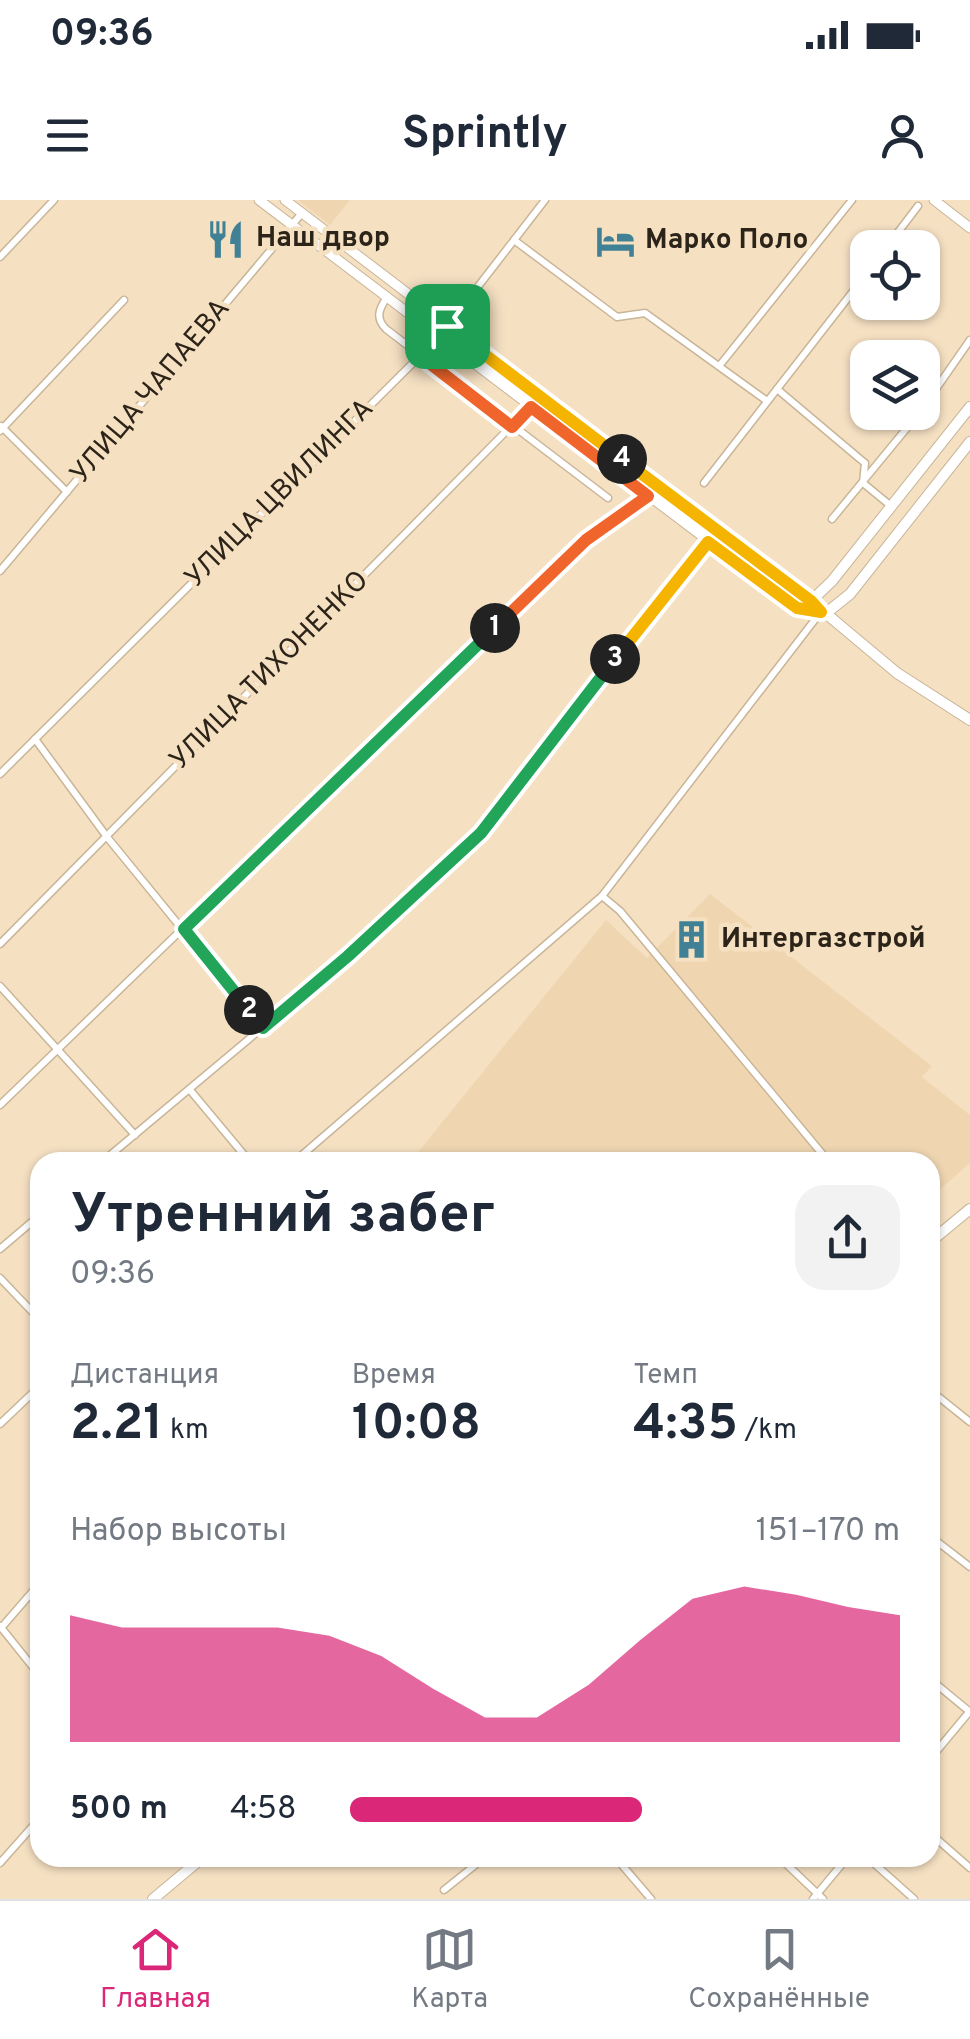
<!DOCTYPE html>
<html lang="ru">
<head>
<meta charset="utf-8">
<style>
  body { margin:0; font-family:Overpass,sans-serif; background:#f2f2f3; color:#1f2937; height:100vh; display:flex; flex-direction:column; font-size:38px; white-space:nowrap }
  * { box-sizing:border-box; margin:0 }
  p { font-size:32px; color:#747a83 }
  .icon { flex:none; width:55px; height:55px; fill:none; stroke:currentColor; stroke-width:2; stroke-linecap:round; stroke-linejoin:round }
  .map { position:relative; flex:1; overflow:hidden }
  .drawer { position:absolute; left:30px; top:952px; width:910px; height:715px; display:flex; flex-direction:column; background:#fff; border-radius:30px; box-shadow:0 2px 8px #0004 }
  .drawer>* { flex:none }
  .buttons { position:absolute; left:850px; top:30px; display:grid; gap:20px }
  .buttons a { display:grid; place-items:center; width:90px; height:90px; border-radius:20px; background:#fff; box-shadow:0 2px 8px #0004; font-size:50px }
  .pin { position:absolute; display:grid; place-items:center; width:85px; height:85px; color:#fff; margin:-42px; border-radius:20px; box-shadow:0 5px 15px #0006 }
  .km { position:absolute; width:50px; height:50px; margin:-25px; border-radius:50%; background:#222; color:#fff; font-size:28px; line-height:50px; text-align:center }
  .round { display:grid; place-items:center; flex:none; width:105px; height:105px; border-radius:30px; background:#f2f2f3 }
  .overview { display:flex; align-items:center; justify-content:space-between; height:170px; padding:0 40px }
  h1 { font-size:55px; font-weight:700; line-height:75px }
  .stats { display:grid; grid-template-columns:repeat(3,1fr); gap:15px; height:170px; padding:10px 40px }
  .stats div { display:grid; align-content:center }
  .stats b { font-size:50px; font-weight:700 }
  .stats small { font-size:28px; font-weight:400 }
  .stats p { font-size:28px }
  .chart { height:280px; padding:20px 40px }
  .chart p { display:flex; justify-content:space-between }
  .chart svg { width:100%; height:180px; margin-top:10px; fill:#db2777; opacity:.7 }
  ul { padding:0 40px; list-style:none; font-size:32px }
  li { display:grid; grid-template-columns:160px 120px 1fr; align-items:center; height:75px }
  li i { height:25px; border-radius:12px; background:#db2777 }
  .status { display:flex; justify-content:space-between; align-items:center; height:70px; padding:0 50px; background:#fff; direction:ltr }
  .status svg { height:28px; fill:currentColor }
  header { display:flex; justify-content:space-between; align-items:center; height:130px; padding:0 40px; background:#fff; font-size:45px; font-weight:700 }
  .menu { display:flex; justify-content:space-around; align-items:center; height:140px; border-top:2px solid #e0e1e3; background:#fff; font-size:28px; color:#747a83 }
  .menu a { display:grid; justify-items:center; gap:5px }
  .menu .on { color:#db2777 }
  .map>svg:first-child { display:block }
</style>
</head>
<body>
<div class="status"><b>09:36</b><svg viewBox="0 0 49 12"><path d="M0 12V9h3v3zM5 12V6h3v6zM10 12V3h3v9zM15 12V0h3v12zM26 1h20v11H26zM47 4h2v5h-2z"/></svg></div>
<header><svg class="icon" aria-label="menu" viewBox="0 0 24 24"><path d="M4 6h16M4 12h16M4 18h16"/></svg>Sprintly<svg class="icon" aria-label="person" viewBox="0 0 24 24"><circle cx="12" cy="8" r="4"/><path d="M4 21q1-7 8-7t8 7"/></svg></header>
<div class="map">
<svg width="970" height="1699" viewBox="0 0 970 1699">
  <rect width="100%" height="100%" fill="#f5e0c2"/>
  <g fill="#efd6b1">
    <path d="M 298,0 L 350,0 L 330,25 Z"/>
    <path d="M 710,694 L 932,866 L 922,877 L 970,915 L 970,963 L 930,998 L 930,962 L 410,962 L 606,720 L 647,758 Z"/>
  </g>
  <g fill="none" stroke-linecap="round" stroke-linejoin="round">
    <defs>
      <g id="minor">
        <path d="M 514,40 L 617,117 L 645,113 L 767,201"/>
        <path d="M 886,48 L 918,6"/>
        <path d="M 0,57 L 54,0"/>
        <path d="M 387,97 C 379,109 375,118 386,129 L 608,298"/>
        <path d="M 720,165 L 852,0"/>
        <path d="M 777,189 L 860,259 L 865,263 L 863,283 L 891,306"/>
        <path d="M 922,209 L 970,140"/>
        <path d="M 1,226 L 67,292"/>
        <path d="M 0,231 L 124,100"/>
        <path d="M 704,283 L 868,72"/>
        <path d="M 832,319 L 920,212"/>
        <path d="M 0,371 L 302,13"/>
        <path d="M 35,539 L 107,637 L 263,828"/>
        <path d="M 0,574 L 439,137 L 545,0"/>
        <path d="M 602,696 L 620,711 L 829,962"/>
        <path d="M 0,744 L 540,197"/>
        <path d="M 0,786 L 135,935"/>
        <path d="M 190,890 L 250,962"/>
        <path d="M 0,905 L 585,340 L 648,297"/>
        <path d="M 102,962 L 348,756 L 481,633 L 709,342"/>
        <path d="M 294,962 L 602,696 L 820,413"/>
        <path d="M 0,1049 L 40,1015"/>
        <path d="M 0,1078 L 40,1120"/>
        <path d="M 930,1190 L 970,1222"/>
        <path d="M 0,1224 L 40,1186"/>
        <path d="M 930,1336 L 970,1367"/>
        <path d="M 0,1426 L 40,1476"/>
        <path d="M 1,1428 L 40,1383"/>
        <path d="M 930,1479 L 970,1512"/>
        <path d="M 930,1559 L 970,1511"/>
        <path d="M 930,1633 L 970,1668"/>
        <path d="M 616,1658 L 651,1699"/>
        <path d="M 780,1658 L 823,1699"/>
        <path d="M 868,1658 L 914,1699"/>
        <path d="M 0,1663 L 40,1618"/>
        <path d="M 444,1690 L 484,1658"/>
        <path d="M 813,1699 L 847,1658"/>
      </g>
      <g id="tertiary">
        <path d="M 259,0 L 797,408 L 821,412"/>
        <path d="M 285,0 L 811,401"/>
        <path d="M 934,0 L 970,28"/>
      </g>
      <g id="secondary">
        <path d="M 970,207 L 832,381 L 811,401 L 897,473 L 970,520"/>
        <path d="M 825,414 L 850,394 L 970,242"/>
        <path d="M 930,1042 L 970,1009"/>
        <path d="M 153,1699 L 202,1658"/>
      </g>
    </defs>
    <use href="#minor" stroke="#c9b598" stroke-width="9"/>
    <use href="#tertiary" stroke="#c9b598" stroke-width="11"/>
    <use href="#secondary" stroke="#c9b598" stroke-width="12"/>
    <use href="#minor" stroke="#fff" stroke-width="6"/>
    <use href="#tertiary" stroke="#fff" stroke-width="9"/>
    <use href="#secondary" stroke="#fff" stroke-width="10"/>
  </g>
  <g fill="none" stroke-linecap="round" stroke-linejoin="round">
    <defs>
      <path id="split-1" d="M 447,126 L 419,155 L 512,227 L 531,207 L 648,296 L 586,340 L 495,428"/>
      <path id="split-2" d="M 249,810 L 184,729 L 495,428"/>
      <path id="split-3" d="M 249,810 L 263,828 L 348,756 L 481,633 L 615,459"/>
      <path id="split-4" d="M 615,459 L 708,342 L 797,408 L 821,412 L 811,401 L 622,259"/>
      <path id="split-5" d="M 447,126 L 622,259"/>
    </defs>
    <use href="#split-1" stroke="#fff" stroke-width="20"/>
    <use href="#split-2" stroke="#fff" stroke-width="20"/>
    <use href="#split-3" stroke="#fff" stroke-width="20"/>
    <use href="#split-4" stroke="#fff" stroke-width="20"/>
    <use href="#split-5" stroke="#fff" stroke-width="20"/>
    <use href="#split-1" stroke="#f0652b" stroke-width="12"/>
    <use href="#split-2" stroke="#22a559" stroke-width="12"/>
    <use href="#split-3" stroke="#22a559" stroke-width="12"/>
    <use href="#split-4" stroke="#f5b400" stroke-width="12"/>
    <use href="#split-5" stroke="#f5b400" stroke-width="12"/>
  </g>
  <defs>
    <symbol id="restaurant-bare" viewBox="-9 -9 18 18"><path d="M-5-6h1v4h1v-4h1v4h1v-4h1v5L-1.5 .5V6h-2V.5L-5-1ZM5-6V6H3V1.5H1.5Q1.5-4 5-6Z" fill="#418195" stroke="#f5e0c2" stroke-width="2.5" paint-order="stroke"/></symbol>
    <symbol id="hotel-bare" viewBox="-9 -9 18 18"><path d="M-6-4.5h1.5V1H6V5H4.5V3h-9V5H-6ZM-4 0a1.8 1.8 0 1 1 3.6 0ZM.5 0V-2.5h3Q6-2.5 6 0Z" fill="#418195" stroke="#f5e0c2" stroke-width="2.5" paint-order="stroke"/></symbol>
    <symbol id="building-bare" viewBox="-9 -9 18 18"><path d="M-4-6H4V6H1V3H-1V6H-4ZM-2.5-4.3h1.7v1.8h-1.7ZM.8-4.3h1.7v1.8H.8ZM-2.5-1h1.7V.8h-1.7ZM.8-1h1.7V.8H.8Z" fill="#418195" stroke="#f5e0c2" stroke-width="2.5" paint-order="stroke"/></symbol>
  </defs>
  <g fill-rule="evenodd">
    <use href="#restaurant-bare" x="198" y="12" width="55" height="55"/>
    <use href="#hotel-bare" x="588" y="14" width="55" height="55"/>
    <use href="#building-bare" x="664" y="712" width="55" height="55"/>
  </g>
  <g text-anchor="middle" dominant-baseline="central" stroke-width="9" stroke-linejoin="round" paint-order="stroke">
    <g font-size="28" font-weight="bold" fill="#2c2419" stroke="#f5e0c2" text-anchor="start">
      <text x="256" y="39">Наш двор</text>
      <text x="645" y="41">Марко Поло</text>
      <text x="721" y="740">Интергазстрой</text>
    </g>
    <g font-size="28" fill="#2c2419" stroke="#f5e0c2">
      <text transform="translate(151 192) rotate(-50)">УЛИЦА ЧАПАЕВА</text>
      <text transform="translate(280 294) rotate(-45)">УЛИЦА ЦВИЛИНГА</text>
      <text transform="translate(270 471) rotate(-45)">УЛИЦА ТИХОНЕНКО</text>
    </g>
  </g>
</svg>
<div class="buttons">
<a><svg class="icon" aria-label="locate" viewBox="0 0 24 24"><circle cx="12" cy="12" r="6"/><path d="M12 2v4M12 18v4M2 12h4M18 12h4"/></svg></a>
<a><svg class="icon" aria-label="layers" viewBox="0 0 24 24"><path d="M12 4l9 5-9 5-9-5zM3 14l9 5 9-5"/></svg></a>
</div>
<div class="pin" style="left:447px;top:126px;background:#1e9e55"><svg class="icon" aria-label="arrive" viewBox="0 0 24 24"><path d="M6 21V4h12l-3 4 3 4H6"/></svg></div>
<b class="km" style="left:495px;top:428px">1</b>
<b class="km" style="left:249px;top:810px">2</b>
<b class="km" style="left:615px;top:459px">3</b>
<b class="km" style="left:622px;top:259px">4</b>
<section class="drawer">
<div class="overview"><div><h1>Утренний забег</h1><p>09:36</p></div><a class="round"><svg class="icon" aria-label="share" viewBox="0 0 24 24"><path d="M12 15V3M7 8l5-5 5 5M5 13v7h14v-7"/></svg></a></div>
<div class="stats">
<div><p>Дистанция</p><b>2.21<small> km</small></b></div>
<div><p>Время</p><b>10:08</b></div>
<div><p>Темп</p><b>4:35<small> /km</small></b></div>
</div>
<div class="chart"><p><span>Набор высоты</span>151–170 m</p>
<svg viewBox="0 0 160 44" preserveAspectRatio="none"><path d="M0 44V13L10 16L20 16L30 16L40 16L50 18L60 23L70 31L80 38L90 38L100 30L110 19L120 9L130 6L140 8L150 11L160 13V44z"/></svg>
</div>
<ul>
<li><b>500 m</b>4:58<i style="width:53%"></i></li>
</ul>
</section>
</div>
<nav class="menu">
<a class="on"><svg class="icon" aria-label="home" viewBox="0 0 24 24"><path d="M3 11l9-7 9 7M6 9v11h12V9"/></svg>Главная</a>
<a><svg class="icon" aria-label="map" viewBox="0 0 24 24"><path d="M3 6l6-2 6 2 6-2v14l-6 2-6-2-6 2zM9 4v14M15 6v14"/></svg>Карта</a>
<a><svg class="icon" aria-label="saved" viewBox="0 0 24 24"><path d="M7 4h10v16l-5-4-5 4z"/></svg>Сохранённые</a>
</nav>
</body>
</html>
